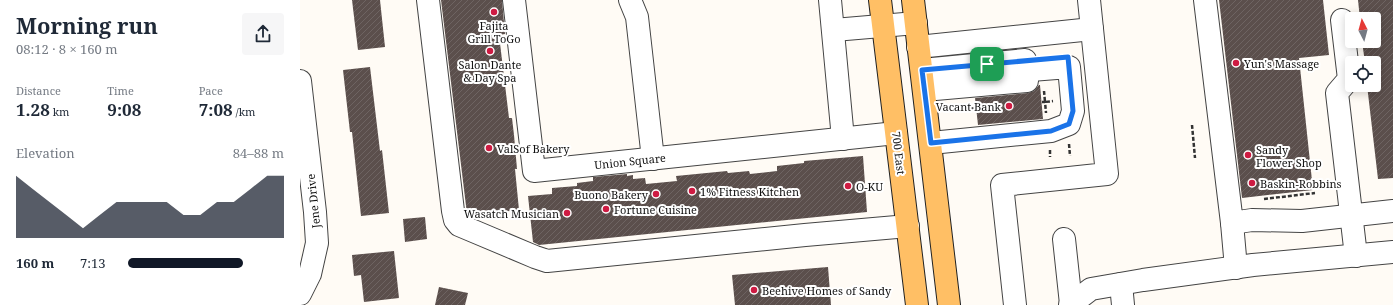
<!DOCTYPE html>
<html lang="en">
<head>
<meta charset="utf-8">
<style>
  body { margin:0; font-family:"Noto Serif",serif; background:#f6f6f7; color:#1f2937; height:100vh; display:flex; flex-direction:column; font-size:15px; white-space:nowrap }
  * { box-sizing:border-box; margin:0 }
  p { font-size:13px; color:#747a83 }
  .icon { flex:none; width:22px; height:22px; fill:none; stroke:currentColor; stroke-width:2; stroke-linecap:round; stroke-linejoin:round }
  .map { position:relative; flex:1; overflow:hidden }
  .drawer { display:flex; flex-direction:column; background:#fff; width:300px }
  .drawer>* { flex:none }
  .needle { width:26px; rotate:354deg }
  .tools { position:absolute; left:1045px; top:12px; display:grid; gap:8px }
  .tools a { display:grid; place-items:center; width:36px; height:36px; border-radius:4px; background:#fff; box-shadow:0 2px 10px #0003; font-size:20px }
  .pin { position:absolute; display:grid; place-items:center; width:34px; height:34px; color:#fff; margin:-17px; border-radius:8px; box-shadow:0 2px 6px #0006 }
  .round { display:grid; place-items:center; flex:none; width:42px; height:42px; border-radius:4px; background:#f6f6f7 }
  .overview { display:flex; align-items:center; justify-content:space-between; height:68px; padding:0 16px }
  h1 { font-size:22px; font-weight:700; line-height:30px }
  .metrics { display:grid; grid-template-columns:repeat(3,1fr); gap:6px; height:68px; padding:4px 16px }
  .metrics div { display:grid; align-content:center }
  .metrics b { font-size:17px; font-weight:700 }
  .metrics small { font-size:11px; font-weight:400 }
  .metrics p { font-size:11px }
  .chart { height:112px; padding:8px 16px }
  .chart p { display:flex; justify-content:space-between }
  .chart svg { width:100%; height:72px; margin-top:4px; fill:#111827; opacity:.7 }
  ul { padding:0 16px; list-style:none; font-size:13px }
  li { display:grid; grid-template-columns:64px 48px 1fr; align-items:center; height:30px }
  li i { height:10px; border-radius:5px; background:#111827 }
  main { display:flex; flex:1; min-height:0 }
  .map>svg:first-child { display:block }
</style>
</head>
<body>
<main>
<section class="drawer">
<div class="overview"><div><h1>Morning run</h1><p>08:12 · 8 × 160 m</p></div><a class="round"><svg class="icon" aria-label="share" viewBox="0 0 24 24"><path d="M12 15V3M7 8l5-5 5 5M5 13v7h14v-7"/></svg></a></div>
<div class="metrics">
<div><p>Distance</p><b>1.28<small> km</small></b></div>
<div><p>Time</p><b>9:08</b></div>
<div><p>Pace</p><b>7:08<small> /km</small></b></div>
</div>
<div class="chart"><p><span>Elevation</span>84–88 m</p>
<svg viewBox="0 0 160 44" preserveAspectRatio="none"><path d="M0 44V6L10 14L20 22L30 30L40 38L50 30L60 22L70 22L80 22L90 22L100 30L110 30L120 22L130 22L140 14L150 6L160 6V44z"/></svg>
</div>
<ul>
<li><b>160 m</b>7:13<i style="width:74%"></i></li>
</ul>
</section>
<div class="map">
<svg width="1093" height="305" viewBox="0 0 1093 305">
  <defs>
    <pattern id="building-hatch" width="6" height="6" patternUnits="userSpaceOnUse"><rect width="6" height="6" fill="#5b4f4c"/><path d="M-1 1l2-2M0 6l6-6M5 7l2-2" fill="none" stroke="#6e6462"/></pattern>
  </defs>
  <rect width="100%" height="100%" fill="#fffbf5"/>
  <g fill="url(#building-hatch)">
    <path d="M 52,0 L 80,0 L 85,47 L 58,50 Z"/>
    <path d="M 141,0 L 202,0 L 205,34 L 199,35 L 209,118 L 212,118 L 214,135 L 217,169 L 215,169 L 219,210 L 169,216 L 167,214 Z"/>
    <path d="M 919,0 L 1023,0 L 1029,55 L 999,58 L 1013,190 L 942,198 Z"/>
    <path d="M 1058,0 L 1093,0 L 1093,178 L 1078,179 L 1067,85 L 1074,85 L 1074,63 L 1065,63 L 1062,41 L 1074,41 L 1074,19 L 1060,19 Z"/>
    <path d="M 70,67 L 80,151 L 82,150 L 89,213 L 61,216 L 52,132 L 50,132 L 43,70 Z"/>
    <path d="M 739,85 L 740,85 L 743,119 L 678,125 L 675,98 L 728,93 L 734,91 Z"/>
    <path d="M 563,156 L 567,212 L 239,245 L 233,242 L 228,196 L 252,194 L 252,188 L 277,186 L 277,183 L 293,181 L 293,177 L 327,174 L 327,176 L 333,175 L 333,179 L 345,178 L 346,184 L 377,181 L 376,176 L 427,171 L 428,173 L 449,171 L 450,174 L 477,171 L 477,166 L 504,163 L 504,161 Z"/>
    <path d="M 125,217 L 127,239 L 105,242 L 103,219 Z"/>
    <path d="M 94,251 L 99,298 L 64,302 L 61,275 L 54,276 L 52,255 Z"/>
    <path d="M 528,267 L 531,305 L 435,305 L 432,275 Z"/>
    <path d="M 139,287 L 168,293 L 165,305 L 135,305 Z"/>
  </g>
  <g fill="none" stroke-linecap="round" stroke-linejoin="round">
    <defs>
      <g id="minor">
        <path d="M 128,0 L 153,211 L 155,220 L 159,225 L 235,257 L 247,261 L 505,235 L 608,226"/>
        <path d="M 214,0 L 234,171 L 596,133"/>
        <path d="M 330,0 L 337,17 L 353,159"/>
        <path d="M 530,0 L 543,139"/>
        <path d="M 905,0 L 932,223 L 952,220 L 1002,221 L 1093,211"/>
        <path d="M 1042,20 L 1049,79 L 1037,93 L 1056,256"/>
        <path d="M 534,30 L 616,23"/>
        <path d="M 618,47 L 792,29"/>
        <path d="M 622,70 L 725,60"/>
        <path d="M 0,81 L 15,212 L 17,243 L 10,274 L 0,294"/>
        <path d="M 624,90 L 727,81"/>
        <path d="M 631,143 L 751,131 L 769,124 L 773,111 L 769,67 L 707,72"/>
        <path d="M 932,223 L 936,268"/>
        <path d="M 764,239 L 771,304"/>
        <path d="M 821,284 L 823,305"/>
        <path d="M 715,305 L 702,185 L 807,174 L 789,0"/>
        <path d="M 770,305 L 791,289 L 843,280 L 953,265 L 1093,252"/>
      </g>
      <g id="major">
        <path d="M 580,0 L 617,305"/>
        <path d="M 613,0 L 649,305"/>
      </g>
    </defs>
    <use href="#minor" stroke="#444" stroke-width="24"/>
    <use href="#major" stroke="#222" stroke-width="24"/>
    <g stroke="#333" stroke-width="2.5" stroke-dasharray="4 2" stroke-linecap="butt">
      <path d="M 744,91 L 745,102 L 753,101"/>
      <path d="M 742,102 L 745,102 L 746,113"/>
      <path d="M 652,111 L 676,108"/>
      <path d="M 892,125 L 895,158"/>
      <path d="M 769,144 L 770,156"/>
      <path d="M 750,150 L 750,157"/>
      <path d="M 964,199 L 1015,193"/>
    </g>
    <use href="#minor" stroke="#fff" stroke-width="22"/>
    <use href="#major" stroke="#ffbf65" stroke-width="22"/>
  </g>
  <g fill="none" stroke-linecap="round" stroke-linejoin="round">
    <defs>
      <path id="route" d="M 768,57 L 773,111 L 769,124 L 751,131 L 631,143 L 622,70 Z"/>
    </defs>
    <use href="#route" stroke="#fff" stroke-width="8"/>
    <use href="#route" stroke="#1a73e8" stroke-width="5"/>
  </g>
  <g fill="#ce1b42" stroke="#fff" stroke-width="1.5">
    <circle cx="194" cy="12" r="4"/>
    <circle cx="190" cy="51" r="4"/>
    <circle cx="936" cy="63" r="4"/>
    <circle cx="709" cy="106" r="4"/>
    <circle cx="189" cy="148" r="4"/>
    <circle cx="948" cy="155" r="4"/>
    <circle cx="952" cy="183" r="4"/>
    <circle cx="548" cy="186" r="4"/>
    <circle cx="392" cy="191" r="4"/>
    <circle cx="356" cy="194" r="4"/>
    <circle cx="306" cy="209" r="4"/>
    <circle cx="267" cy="213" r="4"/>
    <circle cx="454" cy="290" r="4"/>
  </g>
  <g text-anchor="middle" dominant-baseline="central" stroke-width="4" stroke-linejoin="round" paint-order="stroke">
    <g font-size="11" fill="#111" stroke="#fff" text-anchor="start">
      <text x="194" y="25" text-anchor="middle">Fajita<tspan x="194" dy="13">Grill ToGo</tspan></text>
      <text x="944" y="63">Yun's Massage</text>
      <text x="190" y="64" text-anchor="middle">Salon Dante<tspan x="190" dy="13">&amp; Day Spa</tspan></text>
      <text x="701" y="106" text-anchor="end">Vacant Bank</text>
      <text x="197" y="148">ValSof Bakery</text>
      <text x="956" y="149">Sandy<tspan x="956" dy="13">Flower Shop</tspan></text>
      <text x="960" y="183">Baskin-Robbins</text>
      <text x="556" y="186">O-KU</text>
      <text x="400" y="191">1% Fitness Kitchen</text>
      <text x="348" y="194" text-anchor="end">Buono Bakery</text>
      <text x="314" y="209">Fortune Cuisine</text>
      <text x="259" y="213" text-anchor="end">Wasatch Musician</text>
      <text x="462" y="290">Beehive Homes of Sandy</text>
    </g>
    <g font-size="11" fill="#111" stroke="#fff">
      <text transform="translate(599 153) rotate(83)">700 East</text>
      <text transform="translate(330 161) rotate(-6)">Union Square</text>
      <text transform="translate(13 201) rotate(-96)">Jene Drive</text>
    </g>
  </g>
</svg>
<div class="tools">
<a><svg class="needle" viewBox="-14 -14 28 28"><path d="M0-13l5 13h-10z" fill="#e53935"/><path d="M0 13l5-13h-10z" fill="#747a83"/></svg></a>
<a><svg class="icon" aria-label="locate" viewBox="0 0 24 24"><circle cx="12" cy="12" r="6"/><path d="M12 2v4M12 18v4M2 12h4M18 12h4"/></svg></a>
</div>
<div class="pin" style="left:687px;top:64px;background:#1e9e55"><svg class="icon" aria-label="arrive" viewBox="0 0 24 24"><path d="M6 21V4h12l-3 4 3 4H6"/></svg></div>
</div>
</main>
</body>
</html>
